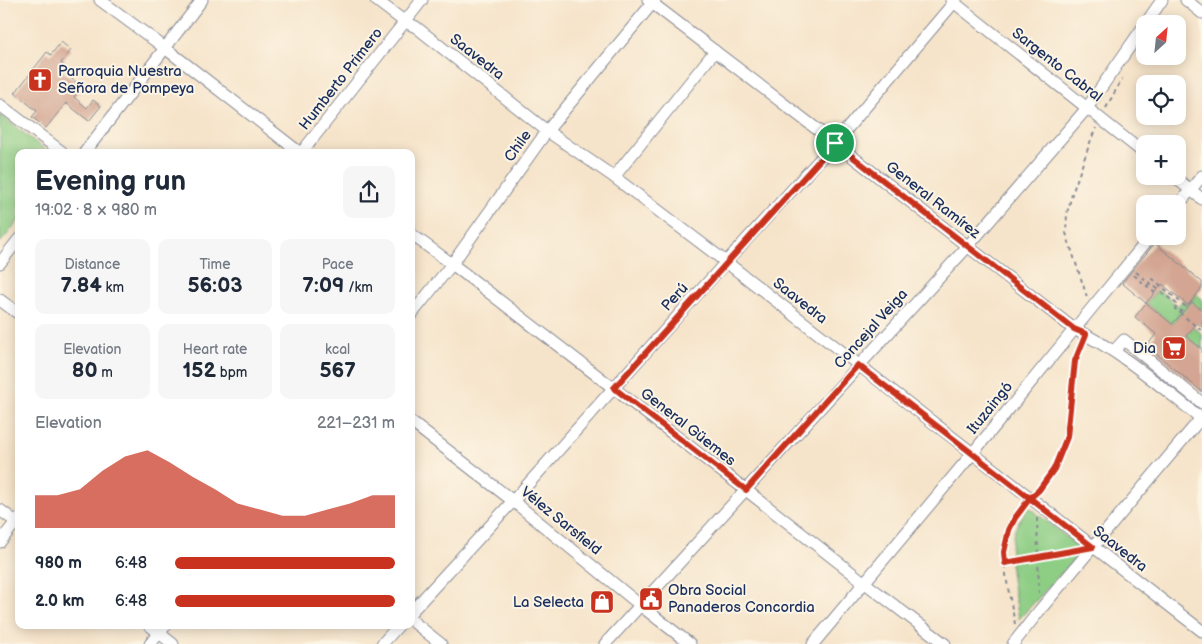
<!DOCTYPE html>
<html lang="en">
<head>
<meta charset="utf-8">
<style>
  body { margin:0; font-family:"Balsamiq Sans",sans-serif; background:#f6f6f7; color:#1f2937; height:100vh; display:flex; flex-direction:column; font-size:19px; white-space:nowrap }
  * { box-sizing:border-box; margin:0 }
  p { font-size:16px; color:#747a83 }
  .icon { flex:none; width:28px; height:28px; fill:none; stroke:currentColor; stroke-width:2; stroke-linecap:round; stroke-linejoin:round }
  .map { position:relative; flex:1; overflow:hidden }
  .sheet { position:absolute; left:15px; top:149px; width:400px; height:480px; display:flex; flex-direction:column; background:#fff; border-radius:10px; box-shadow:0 2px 12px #0003 }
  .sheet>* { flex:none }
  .needle { width:32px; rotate:27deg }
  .fabs { position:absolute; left:1136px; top:15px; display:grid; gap:10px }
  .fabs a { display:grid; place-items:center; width:50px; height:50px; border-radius:10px; background:#fff; box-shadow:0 2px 12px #0003; font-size:25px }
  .pin { position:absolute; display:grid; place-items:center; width:42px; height:42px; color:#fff; margin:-21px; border:2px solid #fff; border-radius:50%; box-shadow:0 1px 5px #0007 }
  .round { display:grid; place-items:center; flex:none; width:52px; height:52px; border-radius:10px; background:#f6f6f7 }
  .overview { display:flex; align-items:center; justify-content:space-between; height:85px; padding:0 20px }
  h1 { font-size:28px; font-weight:700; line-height:38px }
  .stats { display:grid; grid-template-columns:repeat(3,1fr); gap:8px; height:85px; padding:5px 20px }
  .stats div { display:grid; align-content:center; border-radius:10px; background:#f6f6f7; text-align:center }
  .stats b { font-size:21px; font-weight:700 }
  .stats small { font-size:14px; font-weight:400 }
  .stats p { font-size:14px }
  .chart { height:140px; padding:10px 20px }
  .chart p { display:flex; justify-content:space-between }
  .chart svg { width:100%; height:90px; margin-top:5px; fill:#c8321e; opacity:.7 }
  ul { padding:0 20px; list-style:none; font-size:16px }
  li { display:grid; grid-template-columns:80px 60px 1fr; align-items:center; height:38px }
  li i { height:12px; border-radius:6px; background:#c8321e }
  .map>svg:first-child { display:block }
</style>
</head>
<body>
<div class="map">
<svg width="1202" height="644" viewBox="0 0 1202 644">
  <rect width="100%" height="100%" fill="#fcf5e5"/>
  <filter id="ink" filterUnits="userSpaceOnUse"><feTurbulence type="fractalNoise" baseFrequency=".02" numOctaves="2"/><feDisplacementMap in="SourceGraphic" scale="10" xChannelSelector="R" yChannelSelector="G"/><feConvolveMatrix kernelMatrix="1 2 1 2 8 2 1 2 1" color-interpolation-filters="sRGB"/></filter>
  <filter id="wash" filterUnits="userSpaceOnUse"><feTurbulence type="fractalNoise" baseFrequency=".0096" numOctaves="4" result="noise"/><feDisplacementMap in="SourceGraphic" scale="20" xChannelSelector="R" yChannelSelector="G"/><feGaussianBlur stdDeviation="1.12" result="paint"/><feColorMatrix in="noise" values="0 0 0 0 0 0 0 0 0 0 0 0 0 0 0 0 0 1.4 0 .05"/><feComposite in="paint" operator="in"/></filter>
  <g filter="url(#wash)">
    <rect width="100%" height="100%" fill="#f6e4ca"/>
    <g fill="#8dcd84" stroke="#547e71">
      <path d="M 0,115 L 48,152 L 19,152 L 19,220 L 0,243 Z"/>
      <path d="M 1158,290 L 1178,306 L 1182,301 L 1188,305 L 1197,294 L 1202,299 L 1202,310 L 1198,307 L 1190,317 L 1182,312 L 1172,324 L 1146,303 Z"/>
      <path d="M 1194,327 L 1202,334 L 1202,349 L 1186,336 Z"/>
      <path d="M 1029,507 L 1083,550 L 1019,619 C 1014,587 1003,553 1018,523 C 1021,517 1026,512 1029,507 Z"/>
    </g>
    <g id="blocks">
      <g fill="#d3a592">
        <path d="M 61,42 L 71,50 L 61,63 L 66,67 L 62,71 L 82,87 L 74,97 L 87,108 L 93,100 L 101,106 L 89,121 L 66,103 L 46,128 L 32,117 L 37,111 L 15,93 L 47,52 L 51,55 Z"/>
        <path d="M 1155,243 L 1202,282 L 1202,288 L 1188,305 L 1162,284 L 1146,303 L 1122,283 Z"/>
        <path d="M 1192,302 L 1202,310 L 1202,327 L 1197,323 L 1186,336 L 1202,349 L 1202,392 L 1147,346 L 1156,334 L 1135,317 L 1146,303 L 1172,324 Z"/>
      </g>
    </g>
  </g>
  <g filter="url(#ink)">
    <use href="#blocks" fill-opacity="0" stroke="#888a94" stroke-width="1"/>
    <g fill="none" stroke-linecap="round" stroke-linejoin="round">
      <defs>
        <g id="minor">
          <path d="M 100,0 L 165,48 L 299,152"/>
          <path d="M 376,0 L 405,22 L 416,27 L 547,131 L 614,177 L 726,262 L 1202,631"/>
          <path d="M 648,0 L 835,143 L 1074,329 C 1121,351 1161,387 1202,419"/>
          <path d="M 951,0 L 1145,154"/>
          <path d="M 1186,0 L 1202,13"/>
          <path d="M 0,105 L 62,152"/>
          <path d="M 85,152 L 202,0"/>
          <path d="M 302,152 L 422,0"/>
          <path d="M 1173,176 L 1202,199"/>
          <path d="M 614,177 L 715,51"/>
          <path d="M 1178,205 L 1202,176"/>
          <path d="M 411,234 L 452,264 L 746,490 L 865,583 L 945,644"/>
          <path d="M 0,263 L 19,239"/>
          <path d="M 0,300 L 19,314"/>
          <path d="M 411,315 L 452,264 L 547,131 L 655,0"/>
          <path d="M 1114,351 L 1124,340 L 1202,403"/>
          <path d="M 411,422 L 513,501 L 640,605 L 690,644"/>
          <path d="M 0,510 L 19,524"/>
          <path d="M 0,542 L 19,518"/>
          <path d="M 411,612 L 513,501 L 726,262 L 835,143 L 956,0"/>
          <path d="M 411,620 L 441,644"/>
          <path d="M 149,625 L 173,644"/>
          <path d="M 150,644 L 166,625"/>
          <path d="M 382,644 L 399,625"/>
          <path d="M 605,644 L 968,246 L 1087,108 L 1162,0"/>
          <path d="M 813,644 L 972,454 L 1091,309 L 1151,236"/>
          <path d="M 1013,644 L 1039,611 L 1202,417"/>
        </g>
      </defs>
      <use href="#minor" stroke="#888a94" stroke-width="13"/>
      <g stroke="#888a94" stroke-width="2" stroke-dasharray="4 4" stroke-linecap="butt">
        <path d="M 1106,108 L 1122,79"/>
        <path d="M 1136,272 L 1178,305 L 1175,309 L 1202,331"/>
        <path d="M 1134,275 L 1155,293"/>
        <path d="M 1087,297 L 1066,233 L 1067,213 L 1072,194 L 1092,137 L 1096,128"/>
        <path d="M 1038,491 L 1054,469 L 1067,437 L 1075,361 L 1081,345"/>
        <path d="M 1037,518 L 1039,593"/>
        <path d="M 1005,563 L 1074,551"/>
        <path d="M 1015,624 C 1010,595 999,559 1009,531 C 1012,522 1017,514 1023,507"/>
      </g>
      <use href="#minor" stroke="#fff" stroke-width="11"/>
      <path stroke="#888a94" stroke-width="2" stroke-dasharray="4 4" stroke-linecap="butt" d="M 1147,286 L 1153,279 L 1185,306 L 1180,312"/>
    </g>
  </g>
  <g fill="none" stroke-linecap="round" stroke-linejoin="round" filter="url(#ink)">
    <defs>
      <path id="route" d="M 835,143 L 614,388 L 746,490 L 858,365 L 1093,547 L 1005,563 L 1004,552 L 1009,530 L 1015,518 L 1030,498 L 1039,490 L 1054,469 L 1067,437 L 1075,361 L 1086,334 L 1074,329 L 835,143"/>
    </defs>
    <use href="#route" stroke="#fff" stroke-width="10"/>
    <use href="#route" stroke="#c8321e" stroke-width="6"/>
  </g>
  <defs>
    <symbol id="church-square" viewBox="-11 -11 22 22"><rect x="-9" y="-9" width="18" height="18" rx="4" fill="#c8321e" stroke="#fcf5e5"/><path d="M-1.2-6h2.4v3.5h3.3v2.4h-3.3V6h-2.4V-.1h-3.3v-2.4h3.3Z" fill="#fff"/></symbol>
    <symbol id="supermarket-square" viewBox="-11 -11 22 22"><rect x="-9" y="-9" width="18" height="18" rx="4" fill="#c8321e" stroke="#fcf5e5"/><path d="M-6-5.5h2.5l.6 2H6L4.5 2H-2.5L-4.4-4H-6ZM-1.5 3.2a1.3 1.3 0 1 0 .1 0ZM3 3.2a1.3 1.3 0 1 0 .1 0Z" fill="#fff"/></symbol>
    <symbol id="civic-square" viewBox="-11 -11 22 22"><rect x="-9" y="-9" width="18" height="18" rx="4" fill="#c8321e" stroke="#fcf5e5"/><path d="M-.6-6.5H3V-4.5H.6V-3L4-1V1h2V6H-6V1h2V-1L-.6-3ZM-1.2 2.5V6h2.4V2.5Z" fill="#fff"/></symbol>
    <symbol id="shop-square" viewBox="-11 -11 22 22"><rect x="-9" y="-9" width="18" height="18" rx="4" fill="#c8321e" stroke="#fcf5e5"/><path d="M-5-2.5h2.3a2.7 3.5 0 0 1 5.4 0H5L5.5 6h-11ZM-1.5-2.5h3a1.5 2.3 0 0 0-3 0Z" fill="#fff"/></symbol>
  </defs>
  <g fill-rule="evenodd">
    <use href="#church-square" x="26" y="66" width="28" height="28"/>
    <use href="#supermarket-square" x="1160" y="334" width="28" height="28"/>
    <use href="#civic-square" x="637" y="585" width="28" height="28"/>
    <use href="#shop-square" x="588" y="588" width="28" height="28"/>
  </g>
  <g text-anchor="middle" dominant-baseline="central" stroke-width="4" stroke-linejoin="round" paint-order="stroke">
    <g font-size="15" fill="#1b2f5e" stroke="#fcf5e5">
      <text transform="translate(477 57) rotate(38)">Saavedra</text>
      <text transform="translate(1057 65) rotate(38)">Sargento Cabral</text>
      <text transform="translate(341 79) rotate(-52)">Humberto Primero</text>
      <text transform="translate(518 146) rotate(-54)">Chile</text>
      <text transform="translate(933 200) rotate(38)">General Ramírez</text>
      <text transform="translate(675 297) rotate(-48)">Perú</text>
      <text transform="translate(800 301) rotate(38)">Saavedra</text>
      <text transform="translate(871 329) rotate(-48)">Concejal Veiga</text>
      <text transform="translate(990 408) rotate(-51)">Ituzaingó</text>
      <text transform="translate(688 427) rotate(38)">General Güemes</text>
      <text transform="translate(561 521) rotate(39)">Vélez Sarsfield</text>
      <text transform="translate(1120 549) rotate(38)">Saavedra</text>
    </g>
    <g font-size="15" fill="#1b2f5e" stroke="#fcf5e5" text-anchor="start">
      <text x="58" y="71">Parroquia Nuestra<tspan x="58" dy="17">Señora de Pompeya</tspan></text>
      <text x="1156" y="348" text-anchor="end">Dia</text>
      <text x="668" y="590">Obra Social<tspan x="668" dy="17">Panaderos Concordia</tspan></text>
      <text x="584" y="602" text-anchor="end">La Selecta</text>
    </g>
  </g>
</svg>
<div class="fabs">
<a><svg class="needle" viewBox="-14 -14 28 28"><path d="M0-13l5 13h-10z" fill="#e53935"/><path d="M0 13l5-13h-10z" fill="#747a83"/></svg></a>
<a><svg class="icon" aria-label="locate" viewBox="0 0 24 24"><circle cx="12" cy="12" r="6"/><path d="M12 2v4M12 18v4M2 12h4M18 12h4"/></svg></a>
<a>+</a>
<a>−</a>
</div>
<div class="pin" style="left:835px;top:143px;background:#1e9e55"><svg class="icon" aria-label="arrive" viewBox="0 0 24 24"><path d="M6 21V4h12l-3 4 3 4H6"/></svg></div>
<section class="sheet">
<div class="overview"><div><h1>Evening run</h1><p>19:02 · 8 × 980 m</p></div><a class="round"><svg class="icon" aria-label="share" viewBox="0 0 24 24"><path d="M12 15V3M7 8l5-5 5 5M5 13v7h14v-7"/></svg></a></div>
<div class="stats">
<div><p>Distance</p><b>7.84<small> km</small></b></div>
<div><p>Time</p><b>56:03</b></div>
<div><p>Pace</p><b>7:09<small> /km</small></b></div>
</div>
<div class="stats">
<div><p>Elevation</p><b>80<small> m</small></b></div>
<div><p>Heart rate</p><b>152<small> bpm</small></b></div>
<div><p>kcal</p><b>567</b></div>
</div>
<div class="chart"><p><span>Elevation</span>221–231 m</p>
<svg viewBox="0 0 160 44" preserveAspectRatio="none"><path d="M0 44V28L10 28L20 25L30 16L40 9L50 6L60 12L70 19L80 25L90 32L100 35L110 38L120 38L130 35L140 32L150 28L160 28V44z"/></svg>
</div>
<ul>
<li><b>980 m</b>6:48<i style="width:100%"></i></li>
<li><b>2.0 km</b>6:48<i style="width:100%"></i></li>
</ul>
</section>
</div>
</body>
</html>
